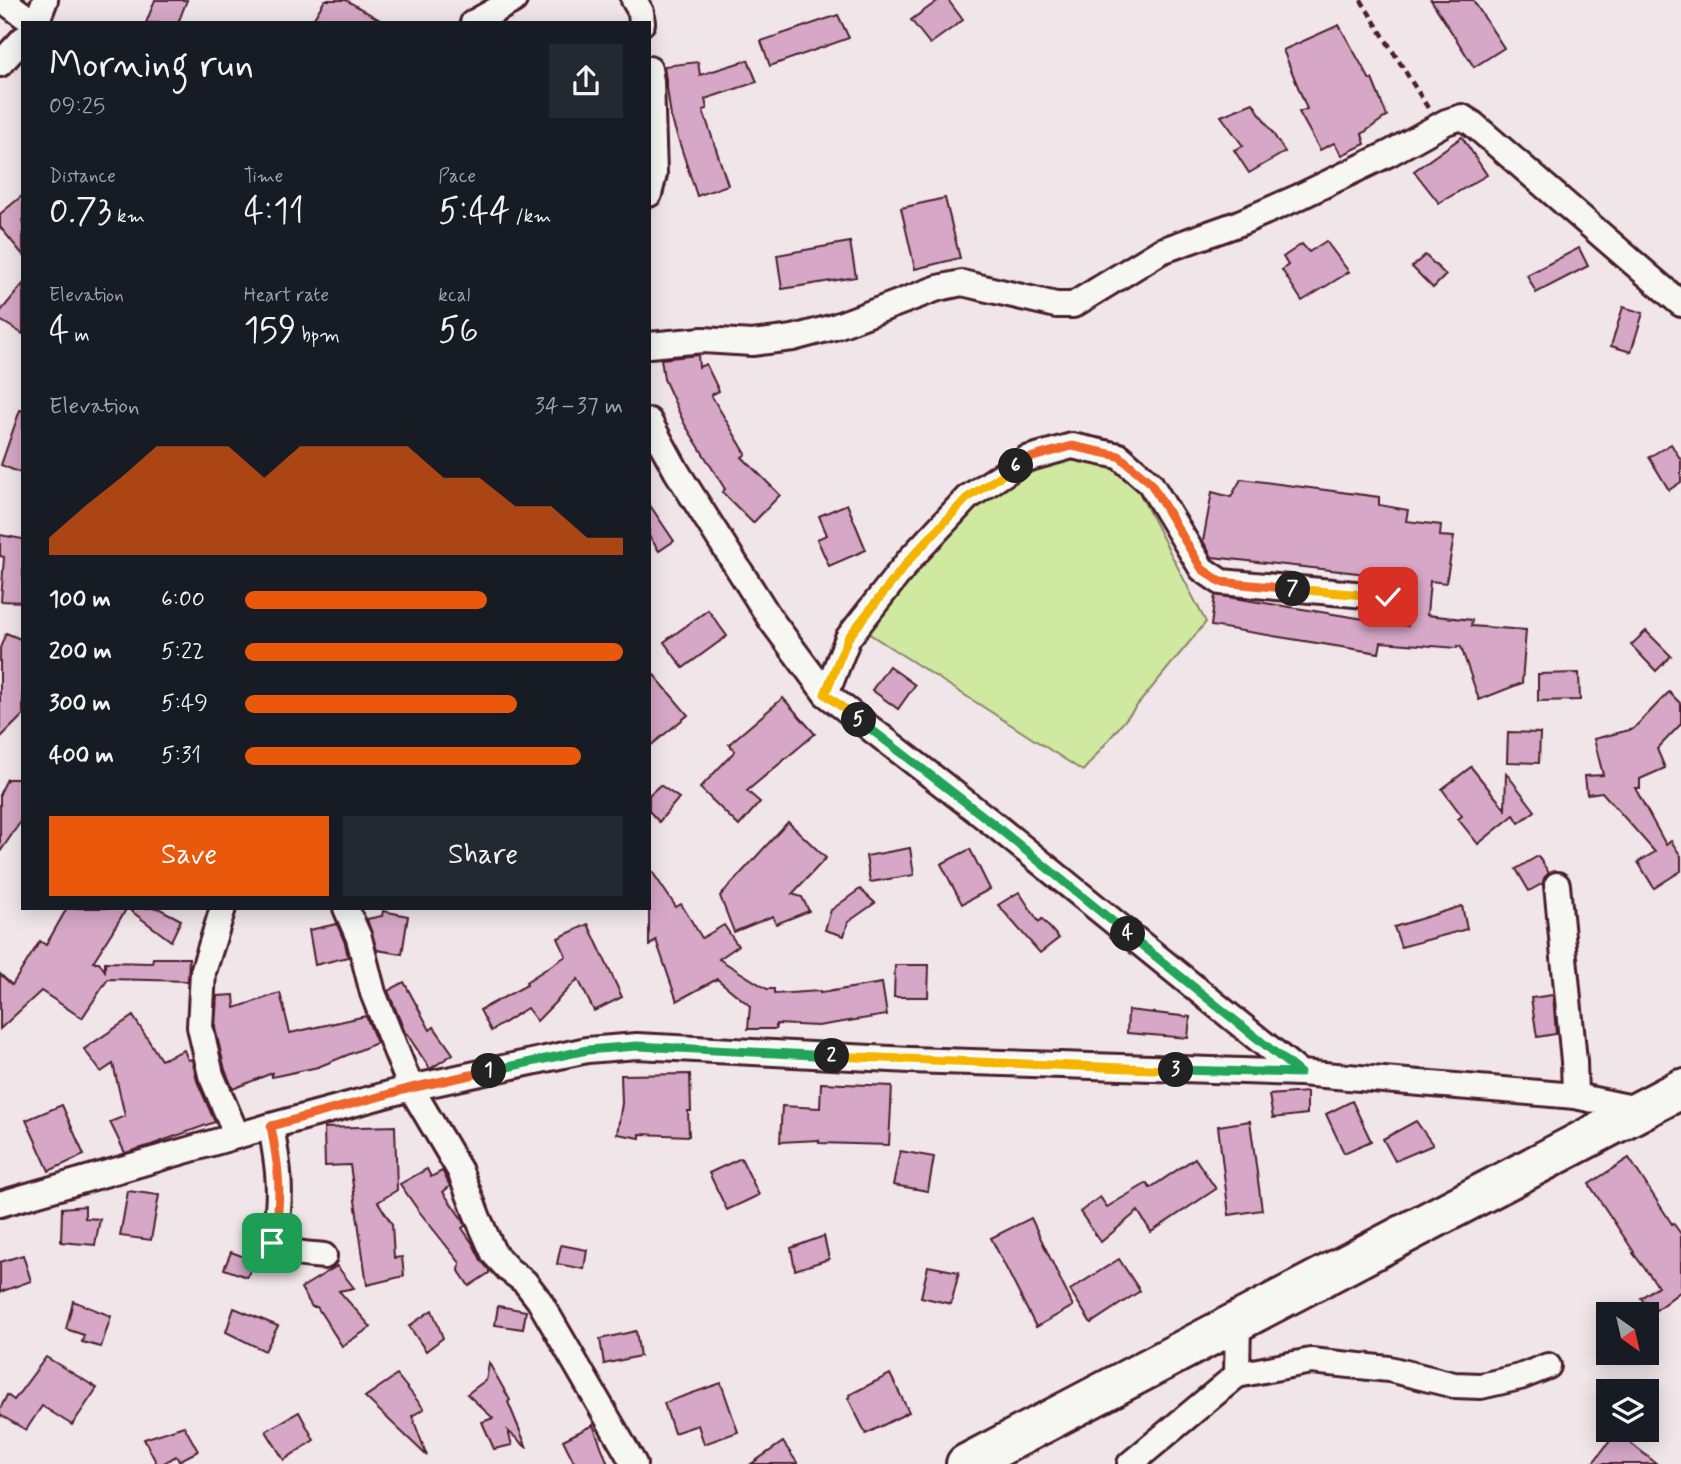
<!DOCTYPE html>
<html lang="en">
<head>
<meta charset="utf-8">
<style>
  body { margin:0; font-family:Mynerve,sans-serif; background:#242831; color:#f1f3f6; height:100vh; display:flex; flex-direction:column; font-size:26px; white-space:nowrap }
  * { box-sizing:border-box; margin:0 }
  p { font-size:23px; color:#9ea1a6 }
  .icon { flex:none; width:38px; height:38px; fill:none; stroke:currentColor; stroke-width:2; stroke-linecap:round; stroke-linejoin:round }
  .map { position:relative; flex:1; overflow:hidden }
  .details { position:absolute; left:21px; top:21px; width:630px; height:889px; display:flex; flex-direction:column; background:#171b24; border-radius:0px; box-shadow:0 4px 18px #0003 }
  .details>* { flex:none }
  .needle { width:46px; rotate:146deg }
  .controls { position:absolute; left:1596px; top:1302px; display:grid; gap:14px }
  .controls a { display:grid; place-items:center; width:63px; height:63px; border-radius:0px; background:#171b24; box-shadow:0 4px 18px #0003; font-size:35px }
  .pin { position:absolute; display:grid; place-items:center; width:60px; height:60px; color:#fff; margin:-30px; border-radius:14px; box-shadow:0 4px 10px #0006 }
  .km { position:absolute; width:35px; height:35px; margin:-18px; border-radius:50%; background:#222; color:#fff; font-size:19px; line-height:35px; text-align:center }
  .round { display:grid; place-items:center; flex:none; width:74px; height:74px; border-radius:0px; background:#242831 }
  .headline { display:flex; align-items:center; justify-content:space-between; height:119px; padding:0 28px }
  h1 { font-size:38px; font-weight:600; line-height:52px }
  .figures { display:grid; grid-template-columns:repeat(3,1fr); gap:10px; height:119px; padding:7px 28px }
  .figures div { display:grid; align-content:center }
  .figures b { font-size:35px; font-weight:600 }
  .figures small { font-size:19px; font-weight:400 }
  .figures p { font-size:19px }
  .chart { height:196px; padding:14px 28px }
  .chart p { display:flex; justify-content:space-between }
  .chart svg { width:100%; height:126px; margin-top:7px; fill:#ea580c; opacity:.7 }
  .cta { display:flex; gap:14px; margin-top:auto; padding:14px 28px }
  .cta a { flex:1; height:80px; border-radius:0px; background:#ea580c; color:#fff; font-size:28px; font-weight:600; line-height:80px; text-align:center }
  .cta a+a { background:#242831; color:#f1f3f6 }
  ul { padding:0 28px; list-style:none; font-size:23px }
  li { display:grid; grid-template-columns:112px 84px 1fr; align-items:center; height:52px }
  li i { height:18px; border-radius:9px; background:#ea580c }
  .map>svg:first-child { display:block }
</style>
</head>
<body>
<div class="map">
<svg width="1681" height="1464" viewBox="0 0 1681 1464">
  <rect width="100%" height="100%" fill="#f0e6e9"/>
  <filter id="ink" filterUnits="userSpaceOnUse"><feTurbulence type="fractalNoise" baseFrequency=".0143" numOctaves="2"/><feDisplacementMap in="SourceGraphic" scale="14" xChannelSelector="R" yChannelSelector="G"/><feConvolveMatrix kernelMatrix="1 2 1 2 8 2 1 2 1" color-interpolation-filters="sRGB"/></filter>
  <g filter="url(#ink)">
    <path fill="#cfe9a0" stroke="#8c8466" stroke-width="2" d="M 1067,448 L 1127,469 L 1206,622 L 1083,771 L 857,626 L 980,493 Z"/>
    <g fill="#d6a7c7" stroke="#4a1f2b" stroke-width="2">
      <path d="M 155,0 L 187,0 L 178,23 L 146,23 Z"/>
      <path d="M 325,0 L 346,0 L 385,23 L 311,23 Z"/>
      <path d="M 939,0 L 948,0 L 963,20 L 930,44 L 911,20 Z"/>
      <path d="M 1431,0 L 1473,0 L 1504,48 L 1474,67 Z"/>
      <path d="M 838,15 L 849,38 L 770,66 L 761,41 Z"/>
      <path d="M 1339,25 L 1370,80 L 1372,79 L 1387,116 L 1362,134 L 1365,144 L 1342,155 L 1334,143 L 1320,150 L 1299,112 L 1307,109 L 1283,50 Z"/>
      <path d="M 748,60 L 757,82 L 705,99 L 707,109 L 703,110 L 728,185 L 697,196 L 671,117 L 664,66 L 698,62 L 700,75 Z"/>
      <path d="M 1253,103 L 1285,152 L 1249,173 L 1234,150 L 1243,146 L 1221,116 Z"/>
      <path d="M 1462,137 L 1487,175 L 1439,203 L 1414,171 Z"/>
      <path d="M 23,195 L 23,255 L 0,227 L 0,214 Z"/>
      <path d="M 945,198 L 960,258 L 915,269 L 901,208 Z"/>
      <path d="M 1326,241 L 1349,272 L 1302,301 L 1282,270 L 1288,265 L 1283,257 L 1302,244 L 1309,252 Z"/>
      <path d="M 850,242 L 856,277 L 782,289 L 777,255 Z"/>
      <path d="M 1579,248 L 1588,266 L 1536,293 L 1527,275 Z"/>
      <path d="M 1425,255 L 1446,275 L 1433,288 L 1412,267 Z"/>
      <path d="M 23,284 L 23,334 L 0,320 L 0,312 Z"/>
      <path d="M 1623,307 L 1643,313 L 1631,352 L 1611,346 Z"/>
      <path d="M 698,355 L 699,367 L 706,364 L 719,391 L 711,395 L 746,454 L 742,457 L 780,495 L 753,523 L 722,492 L 725,489 L 684,423 L 664,379 L 661,359 Z"/>
      <path d="M 20,410 L 23,411 L 23,474 L 1,465 Z"/>
      <path d="M 1671,444 L 1681,460 L 1681,482 L 1669,490 L 1649,457 Z"/>
      <path d="M 1241,479 L 1379,497 L 1379,505 L 1408,510 L 1406,521 L 1441,525 L 1440,536 L 1454,537 L 1446,583 L 1430,581 L 1427,615 L 1472,620 L 1471,626 L 1526,630 L 1522,683 L 1479,700 L 1461,647 L 1457,646 L 1457,648 L 1381,642 L 1379,653 L 1211,626 L 1215,595 L 1408,626 L 1412,579 L 1212,557 L 1203,541 L 1212,492 L 1231,497 Z"/>
      <path d="M 649,504 L 674,541 L 659,551 L 649,536 Z"/>
      <path d="M 847,504 L 866,550 L 829,566 L 817,539 L 827,535 L 819,516 Z"/>
      <path d="M 0,535 L 23,539 L 23,602 L 1,601 L 4,557 L 0,556 Z"/>
      <path d="M 708,610 L 727,636 L 683,668 L 664,642 Z"/>
      <path d="M 1646,631 L 1671,656 L 1656,671 L 1631,645 Z"/>
      <path d="M 6,633 L 23,640 L 23,715 L 0,738 L 0,648 Z"/>
      <path d="M 889,666 L 915,685 L 898,709 L 872,690 Z"/>
      <path d="M 649,669 L 688,715 L 649,747 Z"/>
      <path d="M 1579,673 L 1580,700 L 1538,701 L 1538,674 Z"/>
      <path d="M 1669,692 L 1681,704 L 1681,724 L 1657,749 L 1665,768 L 1640,779 L 1640,788 L 1635,788 L 1666,845 L 1671,841 L 1681,856 L 1681,871 L 1654,888 L 1638,862 L 1655,852 L 1602,792 L 1587,794 L 1585,776 L 1603,775 L 1594,739 L 1633,729 Z"/>
      <path d="M 783,698 L 815,734 L 747,791 L 760,802 L 739,826 L 700,788 L 735,751 L 729,744 Z"/>
      <path d="M 1508,732 L 1540,733 L 1539,763 L 1507,762 Z"/>
      <path d="M 1471,767 L 1505,809 L 1506,773 L 1535,811 L 1519,823 L 1514,815 L 1478,844 L 1458,819 L 1462,816 L 1442,789 Z"/>
      <path d="M 7,779 L 23,779 L 23,818 L 0,852 L 0,793 Z"/>
      <path d="M 660,785 L 679,798 L 659,822 L 649,811 L 649,795 Z"/>
      <path d="M 788,822 L 826,858 L 792,894 L 802,897 L 809,911 L 776,924 L 773,916 L 734,932 L 720,896 Z"/>
      <path d="M 910,848 L 914,875 L 870,882 L 866,856 Z"/>
      <path d="M 970,849 L 990,889 L 962,904 L 941,864 Z"/>
      <path d="M 1538,856 L 1549,873 L 1544,878 L 1543,883 L 1529,891 L 1516,869 Z"/>
      <path d="M 649,867 L 676,907 L 681,904 L 702,938 L 724,925 L 738,946 L 719,959 L 767,989 L 774,989 L 774,994 L 820,991 L 820,993 L 882,983 L 887,1015 L 818,1026 L 776,1024 L 776,1029 L 748,1029 L 750,1006 L 717,979 L 677,1001 L 656,940 L 649,946 Z"/>
      <path d="M 860,889 L 875,903 L 848,922 L 844,936 L 825,930 L 831,910 Z"/>
      <path d="M 1019,892 L 1039,922 L 1042,919 L 1059,938 L 1040,953 L 998,905 Z"/>
      <path d="M 1462,906 L 1467,929 L 1401,947 L 1394,927 Z"/>
      <path d="M 67,908 L 158,908 L 181,920 L 171,941 L 127,908 L 93,962 L 99,962 L 105,971 L 105,962 L 152,963 L 153,958 L 189,958 L 188,981 L 108,979 L 82,1018 L 41,991 L 0,1029 L 0,974 L 12,985 L 40,941 L 46,945 Z"/>
      <path d="M 383,911 L 408,916 L 402,954 L 377,950 L 367,919 L 382,916 Z"/>
      <path d="M 337,924 L 345,943 L 348,957 L 315,965 L 309,930 Z"/>
      <path d="M 588,924 L 622,997 L 594,1011 L 578,979 L 537,1021 L 527,1008 L 491,1031 L 480,1010 L 527,985 L 526,982 L 566,956 L 558,938 Z"/>
      <path d="M 895,965 L 929,965 L 928,997 L 894,997 Z"/>
      <path d="M 404,982 L 430,1030 L 434,1027 L 453,1054 L 430,1069 L 407,1034 L 406,1035 L 388,991 Z"/>
      <path d="M 280,993 L 290,1033 L 366,1016 L 377,1043 L 318,1067 L 272,1077 L 272,1073 L 233,1089 L 225,1070 L 215,1028 L 217,996 L 234,995 L 235,1008 Z"/>
      <path d="M 1553,995 L 1556,1034 L 1537,1037 L 1531,998 Z"/>
      <path d="M 1128,1010 L 1190,1017 L 1188,1038 L 1127,1033 Z"/>
      <path d="M 133,1016 L 161,1060 L 184,1050 L 188,1060 L 192,1059 L 197,1081 L 215,1122 L 151,1145 L 125,1153 L 110,1122 L 125,1116 L 113,1064 L 101,1072 L 84,1049 Z"/>
      <path d="M 690,1074 L 691,1111 L 688,1111 L 689,1136 L 640,1134 L 640,1138 L 617,1134 L 622,1103 L 621,1075 Z"/>
      <path d="M 821,1083 L 892,1086 L 889,1145 L 819,1143 L 819,1140 L 780,1142 L 782,1106 L 820,1108 Z"/>
      <path d="M 1307,1092 L 1307,1114 L 1273,1118 L 1269,1095 Z"/>
      <path d="M 1352,1101 L 1371,1141 L 1344,1153 L 1326,1114 Z"/>
      <path d="M 62,1105 L 84,1155 L 49,1171 L 26,1120 Z"/>
      <path d="M 1250,1121 L 1262,1210 L 1229,1215 L 1218,1126 Z"/>
      <path d="M 1416,1121 L 1433,1145 L 1395,1161 L 1383,1139 Z"/>
      <path d="M 395,1126 L 397,1190 L 378,1202 L 392,1224 L 394,1258 L 402,1257 L 404,1276 L 367,1285 L 350,1165 L 325,1166 L 324,1128 Z"/>
      <path d="M 900,1151 L 934,1157 L 928,1191 L 893,1185 Z"/>
      <path d="M 741,1158 L 759,1195 L 727,1210 L 709,1173 Z"/>
      <path d="M 1195,1158 L 1216,1189 L 1151,1232 L 1138,1211 L 1101,1242 L 1080,1212 L 1100,1197 L 1107,1207 L 1147,1183 L 1150,1188 Z"/>
      <path d="M 1629,1158 L 1672,1224 L 1673,1223 L 1681,1234 L 1681,1291 L 1652,1313 L 1641,1298 L 1658,1286 L 1633,1253 L 1634,1252 L 1589,1184 Z"/>
      <path d="M 427,1169 L 431,1177 L 442,1171 L 443,1172 L 450,1186 L 443,1192 L 464,1222 L 465,1226 L 462,1228 L 473,1244 L 481,1260 L 489,1270 L 489,1273 L 469,1286 L 459,1271 L 460,1263 L 418,1210 L 400,1184 Z"/>
      <path d="M 128,1191 L 159,1195 L 151,1240 L 120,1236 Z"/>
      <path d="M 85,1206 L 85,1218 L 100,1219 L 95,1245 L 61,1242 L 62,1208 Z"/>
      <path d="M 1031,1218 L 1073,1306 L 1036,1327 L 991,1238 Z"/>
      <path d="M 824,1236 L 829,1259 L 795,1270 L 791,1248 Z"/>
      <path d="M 561,1245 L 587,1250 L 584,1269 L 557,1264 Z"/>
      <path d="M 231,1252 L 255,1261 L 247,1277 L 224,1269 Z"/>
      <path d="M 23,1255 L 31,1281 L 0,1292 L 0,1262 Z"/>
      <path d="M 1119,1259 L 1140,1291 L 1091,1323 L 1070,1290 Z"/>
      <path d="M 337,1266 L 354,1288 L 339,1291 L 371,1327 L 342,1346 L 317,1307 L 312,1307 L 301,1288 Z"/>
      <path d="M 928,1266 L 959,1272 L 951,1304 L 921,1297 Z"/>
      <path d="M 73,1301 L 111,1316 L 101,1347 L 82,1342 L 84,1335 L 66,1329 Z"/>
      <path d="M 498,1306 L 526,1311 L 523,1329 L 495,1325 Z"/>
      <path d="M 234,1308 L 278,1326 L 265,1351 L 226,1332 Z"/>
      <path d="M 432,1310 L 443,1338 L 426,1351 L 409,1326 Z"/>
      <path d="M 636,1331 L 640,1356 L 604,1364 L 600,1339 Z"/>
      <path d="M 46,1357 L 97,1388 L 72,1425 L 42,1406 L 26,1430 L 0,1415 L 0,1409 L 7,1395 L 14,1400 Z"/>
      <path d="M 489,1363 L 510,1400 L 508,1402 L 527,1448 L 508,1431 L 512,1445 L 494,1449 L 482,1422 L 493,1418 L 467,1394 L 486,1380 L 486,1381 Z"/>
      <path d="M 890,1374 L 909,1412 L 866,1434 L 848,1398 L 850,1397 L 849,1395 Z"/>
      <path d="M 397,1375 L 424,1409 L 412,1416 L 427,1456 L 365,1397 Z"/>
      <path d="M 721,1383 L 738,1432 L 704,1444 L 698,1425 L 674,1433 L 664,1403 Z"/>
      <path d="M 299,1412 L 314,1440 L 284,1460 L 266,1431 Z"/>
      <path d="M 593,1425 L 608,1464 L 575,1464 L 563,1440 Z"/>
      <path d="M 184,1426 L 198,1451 L 179,1461 L 176,1456 L 162,1464 L 157,1464 L 144,1439 Z"/>
      <path d="M 1617,1432 L 1657,1464 L 1592,1464 Z"/>
      <path d="M 783,1442 L 798,1464 L 751,1464 Z"/>
    </g>
    <g fill="none" stroke-linecap="round" stroke-linejoin="round">
      <defs>
        <g id="street">
          <path d="M 3,0 L 34,23"/>
          <path d="M 634,0 L 641,12 L 642,23"/>
          <path d="M 36,23 L 45,0"/>
          <path d="M 473,23 L 514,0"/>
          <path d="M 0,64 L 23,39"/>
          <path d="M 649,69 L 651,81 L 654,174 L 649,194"/>
          <path d="M 649,345 L 703,340 L 752,343 L 793,338 L 834,327 L 938,288 L 962,283 L 1056,305 L 1073,305 L 1161,251 L 1237,224 L 1299,197 L 1390,153 L 1446,122 L 1462,117 L 1473,124 L 1681,304"/>
          <path d="M 649,421 L 677,472 L 771,620 L 826,694 L 991,822 L 1300,1073"/>
          <path d="M 826,694 L 848,638 L 910,559 L 967,498 L 1026,459 L 1072,446 L 1119,456 L 1150,483 L 1202,569 L 1221,582 L 1388,597"/>
          <path d="M 1557,885 L 1574,1061 L 1575,1096"/>
          <path d="M 223,908 L 203,972 L 200,1027 L 211,1075 L 237,1136"/>
          <path d="M 346,908 L 359,938 L 373,993 L 411,1088 L 460,1171 L 478,1218 L 494,1254 L 509,1270 L 525,1282 L 539,1300 L 634,1464"/>
          <path d="M 271,1126 C 276,1155 281,1180 278,1210 C 277,1221 272,1232 272,1243 C 287,1255 307,1254 324,1256"/>
          <path d="M 0,1204 L 271,1126 L 411,1088 L 587,1050 L 637,1046 L 910,1060 L 1300,1073 L 1575,1096 L 1642,1110"/>
          <path d="M 1237,1375 L 1311,1361 L 1389,1369 L 1454,1385 L 1481,1386 L 1520,1377 L 1548,1366"/>
          <path d="M 1130,1464 L 1237,1375 L 1238,1321"/>
        </g>
        <path id="highway" d="M 966,1464 L 1681,1089"/>
      </defs>
      <use href="#street" stroke="#4a1f2b" stroke-width="30"/>
      <use href="#highway" stroke="#4a1f2b" stroke-width="44"/>
      <path stroke="#4a1f2b" stroke-width="4.5" stroke-dasharray="7 5" stroke-linecap="butt" d="M 1361,0 L 1428,108"/>
      <use href="#street" stroke="#f6f6f2" stroke-width="24"/>
      <use href="#highway" stroke="#f6f6f2" stroke-width="38"/>
    </g>
  </g>
  <g fill="none" stroke-linecap="round" stroke-linejoin="round" filter="url(#ink)">
    <defs>
      <path id="split-1" d="M 272,1243 C 272,1232 277,1221 278,1210 C 281,1180 276,1155 271,1126 L 411,1088 L 489,1071"/>
      <path id="split-2" d="M 489,1071 L 587,1050 L 637,1046 L 832,1056"/>
      <path id="split-3" d="M 832,1056 L 1176,1070"/>
      <path id="split-4" d="M 1128,934 L 1300,1073 L 1176,1070"/>
      <path id="split-5" d="M 859,720 L 991,822 L 1128,934"/>
      <path id="split-6" d="M 859,720 L 825,694 L 848,638 L 910,559 L 967,498 L 1016,466"/>
      <path id="split-7" d="M 1016,466 L 1026,459 L 1072,446 L 1119,456 L 1150,482 L 1202,569 L 1221,582 L 1293,589"/>
      <path id="split-8" d="M 1293,589 L 1388,597"/>
    </defs>
    <use href="#split-1" stroke="#fff" stroke-width="14"/>
    <use href="#split-2" stroke="#fff" stroke-width="14"/>
    <use href="#split-3" stroke="#fff" stroke-width="14"/>
    <use href="#split-4" stroke="#fff" stroke-width="14"/>
    <use href="#split-5" stroke="#fff" stroke-width="14"/>
    <use href="#split-6" stroke="#fff" stroke-width="14"/>
    <use href="#split-7" stroke="#fff" stroke-width="14"/>
    <use href="#split-8" stroke="#fff" stroke-width="14"/>
    <use href="#split-1" stroke="#f0652b" stroke-width="9"/>
    <use href="#split-2" stroke="#22a559" stroke-width="9"/>
    <use href="#split-3" stroke="#f5b400" stroke-width="9"/>
    <use href="#split-4" stroke="#22a559" stroke-width="9"/>
    <use href="#split-5" stroke="#22a559" stroke-width="9"/>
    <use href="#split-6" stroke="#f5b400" stroke-width="9"/>
    <use href="#split-7" stroke="#f0652b" stroke-width="9"/>
    <use href="#split-8" stroke="#f5b400" stroke-width="9"/>
  </g>
</svg>
<div class="controls">
<a><svg class="needle" viewBox="-14 -14 28 28"><path d="M0-13l5 13h-10z" fill="#e53935"/><path d="M0 13l5-13h-10z" fill="#9ea1a6"/></svg></a>
<a><svg class="icon" aria-label="layers" viewBox="0 0 24 24"><path d="M12 4l9 5-9 5-9-5zM3 14l9 5 9-5"/></svg></a>
</div>
<div class="pin" style="left:272px;top:1243px;background:#1e9e55"><svg class="icon" aria-label="arrive" viewBox="0 0 24 24"><path d="M6 21V4h12l-3 4 3 4H6"/></svg></div>
<div class="pin" style="left:1388px;top:597px;background:#d93025"><svg class="icon" aria-label="check" viewBox="0 0 24 24"><path d="M5 12l5 5 9-10"/></svg></div>
<b class="km" style="left:489px;top:1071px">1</b>
<b class="km" style="left:832px;top:1056px">2</b>
<b class="km" style="left:1176px;top:1070px">3</b>
<b class="km" style="left:1128px;top:934px">4</b>
<b class="km" style="left:859px;top:720px">5</b>
<b class="km" style="left:1016px;top:466px">6</b>
<b class="km" style="left:1293px;top:589px">7</b>
<section class="details">
<div class="headline"><div><h1>Morning run</h1><p>09:25</p></div><a class="round"><svg class="icon" aria-label="share" viewBox="0 0 24 24"><path d="M12 15V3M7 8l5-5 5 5M5 13v7h14v-7"/></svg></a></div>
<div class="figures">
<div><p>Distance</p><b>0.73<small> km</small></b></div>
<div><p>Time</p><b>4:11</b></div>
<div><p>Pace</p><b>5:44<small> /km</small></b></div>
</div>
<div class="figures">
<div><p>Elevation</p><b>4<small> m</small></b></div>
<div><p>Heart rate</p><b>159<small> bpm</small></b></div>
<div><p>kcal</p><b>56</b></div>
</div>
<div class="chart"><p><span>Elevation</span>34–37 m</p>
<svg viewBox="0 0 160 44" preserveAspectRatio="none"><path d="M0 44V38L10 27L20 17L30 6L40 6L50 6L60 17L70 6L80 6L90 6L100 6L110 17L120 17L130 27L140 27L150 38L160 38V44z"/></svg>
</div>
<ul>
<li><b>100 m</b>6:00<i style="width:64%"></i></li>
<li><b>200 m</b>5:22<i style="width:100%"></i></li>
<li><b>300 m</b>5:49<i style="width:72%"></i></li>
<li><b>400 m</b>5:31<i style="width:89%"></i></li>
</ul>
<div class="cta"><a>Save</a><a>Share</a></div>
</section>
</div>
</body>
</html>
